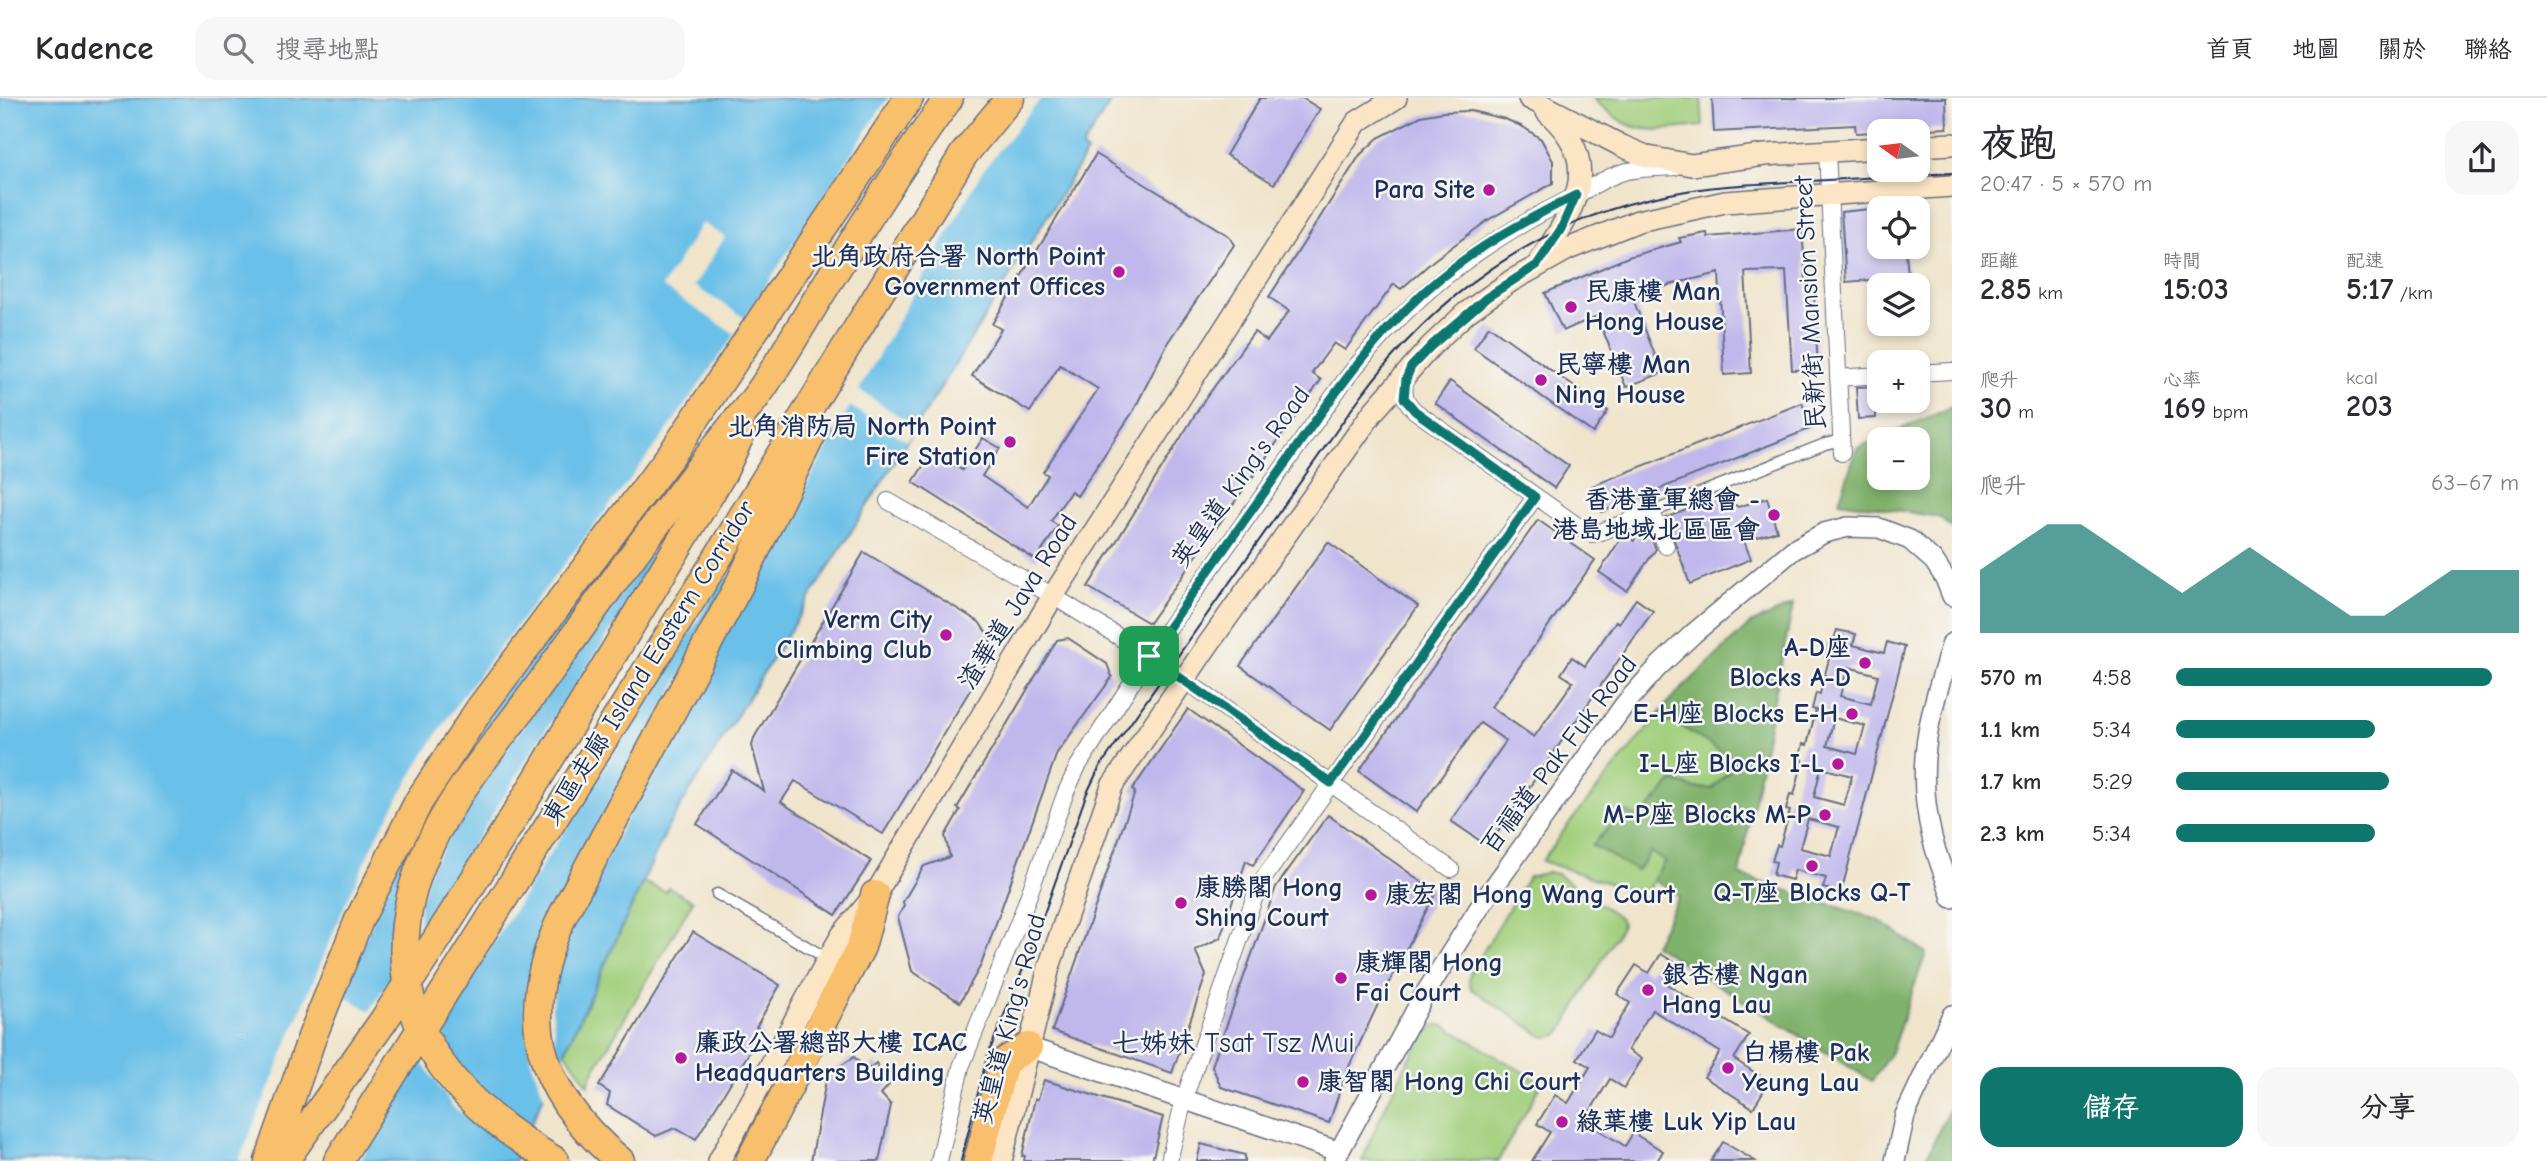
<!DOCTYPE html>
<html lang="zh-TW">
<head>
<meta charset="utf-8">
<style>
  body { margin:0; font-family:"Comic Neue","LXGW WenKai TC",sans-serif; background:#f7f7f7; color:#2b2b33; height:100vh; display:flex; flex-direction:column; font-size:26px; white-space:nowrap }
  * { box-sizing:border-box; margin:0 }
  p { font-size:23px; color:#7c7c81 }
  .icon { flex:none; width:38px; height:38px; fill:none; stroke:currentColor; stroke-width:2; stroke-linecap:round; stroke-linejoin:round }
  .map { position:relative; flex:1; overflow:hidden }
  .panel { display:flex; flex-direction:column; background:#fff; width:595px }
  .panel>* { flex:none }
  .needle { width:46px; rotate:284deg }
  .tools { position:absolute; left:1867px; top:21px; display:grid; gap:14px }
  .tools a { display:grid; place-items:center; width:63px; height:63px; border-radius:14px; background:#fff; box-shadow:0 4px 10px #0003; font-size:35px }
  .pin { position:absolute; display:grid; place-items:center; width:60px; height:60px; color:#fff; margin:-30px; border-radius:14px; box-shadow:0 4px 10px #0006 }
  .round { display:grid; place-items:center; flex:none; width:74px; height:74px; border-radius:21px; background:#f7f7f7 }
  .overview { display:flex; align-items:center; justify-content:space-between; height:119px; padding:0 28px }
  h1 { font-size:38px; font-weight:700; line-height:52px }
  .metrics { display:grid; grid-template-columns:repeat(3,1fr); gap:10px; height:119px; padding:7px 28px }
  .metrics div { display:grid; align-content:center }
  .metrics b { font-size:30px; font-weight:700 }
  .metrics small { font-size:19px; font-weight:400 }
  .metrics p { font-size:19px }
  .chart { height:196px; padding:14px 28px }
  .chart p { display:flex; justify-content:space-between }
  .chart svg { width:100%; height:126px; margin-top:7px; fill:#0f766e; opacity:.7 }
  .button { display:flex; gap:14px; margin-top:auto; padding:14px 28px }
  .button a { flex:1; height:80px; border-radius:21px; background:#0f766e; color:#fff; font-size:28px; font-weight:700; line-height:80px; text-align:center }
  .button a+a { background:#f7f7f7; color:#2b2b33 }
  ul { padding:0 28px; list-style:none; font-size:23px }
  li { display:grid; grid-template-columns:112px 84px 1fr; align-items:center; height:52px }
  li i { height:18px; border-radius:9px; background:#0f766e }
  header { display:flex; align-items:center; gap:42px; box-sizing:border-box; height:98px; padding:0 35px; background:#fff; border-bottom:2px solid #e1e1e2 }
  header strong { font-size:33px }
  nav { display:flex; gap:38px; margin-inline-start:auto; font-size:24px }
  .search { width:490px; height:63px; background:#f7f7f7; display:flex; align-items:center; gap:18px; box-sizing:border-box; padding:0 24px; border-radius:21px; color:#7c7c81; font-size:26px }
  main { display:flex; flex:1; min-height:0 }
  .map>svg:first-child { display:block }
</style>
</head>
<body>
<header>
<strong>Kadence</strong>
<div class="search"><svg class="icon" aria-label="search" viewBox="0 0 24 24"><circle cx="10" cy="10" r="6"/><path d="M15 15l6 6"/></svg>搜尋地點</div>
<nav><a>首頁</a><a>地圖</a><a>關於</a><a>聯絡</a></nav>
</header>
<main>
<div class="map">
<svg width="1952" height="1063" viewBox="0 0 1952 1063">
  <rect width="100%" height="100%" fill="#f6f6f2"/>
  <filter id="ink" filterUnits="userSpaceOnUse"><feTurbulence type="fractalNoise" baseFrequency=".0143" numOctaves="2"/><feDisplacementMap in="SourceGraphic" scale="14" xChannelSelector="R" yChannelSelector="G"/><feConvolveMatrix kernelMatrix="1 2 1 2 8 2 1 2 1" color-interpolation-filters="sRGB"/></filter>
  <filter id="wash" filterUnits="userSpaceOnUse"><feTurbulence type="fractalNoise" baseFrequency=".00686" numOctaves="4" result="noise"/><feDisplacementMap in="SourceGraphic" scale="28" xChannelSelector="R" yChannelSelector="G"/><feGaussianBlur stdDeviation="1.57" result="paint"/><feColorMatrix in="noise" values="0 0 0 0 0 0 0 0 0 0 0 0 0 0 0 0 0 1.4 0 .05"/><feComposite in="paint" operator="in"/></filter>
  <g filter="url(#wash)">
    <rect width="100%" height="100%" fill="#f0e4cb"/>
    <g fill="#a1cf7c" stroke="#5e7f6d" stroke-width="2">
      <path d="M 1593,0 L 1701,0 L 1703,28 C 1651,32 1633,41 1593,0 Z"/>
      <path d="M 1655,621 L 1675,625 L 1738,663 L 1712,691 L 1693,690 L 1673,683 L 1640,721 L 1650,753 L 1666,763 L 1644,797 L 1542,763 L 1567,728 Z"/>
      <path d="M 1548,774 L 1557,776 L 1616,817 L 1621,821 L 1622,827 L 1563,931 L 1558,937 L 1544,939 L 1472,891 L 1469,884 L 1470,876 L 1523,787 L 1529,779 Z"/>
      <path d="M 643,784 L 665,794 L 668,789 L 693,803 L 591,978 L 588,987 L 565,953 Z"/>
      <path d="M 1437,927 L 1445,928 L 1542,985 L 1498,1063 L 1362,1063 C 1372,1037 1415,936 1437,927 Z"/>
    </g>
    <g fill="#80b26c" stroke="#4e7065" stroke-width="2" fill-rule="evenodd">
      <path d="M 1952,309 L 1952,430 L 1938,419 L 1839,403 L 1857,350 ZM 1880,341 L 1918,341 L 1918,380 L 1880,380 Z"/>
      <path d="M 1793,507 L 1739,777 L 1878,822 L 1926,855 L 1891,954 L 1872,983 L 1654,847 L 1679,798 L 1653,782 L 1665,763 L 1650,754 L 1637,773 L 1592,747 L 1625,713 L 1640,721 L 1673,683 L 1693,690 L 1712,691 L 1737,664 L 1676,625 L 1655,621 L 1672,600 L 1750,526 Z"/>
      <path d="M 1952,1004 L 1952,1063 L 1925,1063 Z"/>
    </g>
    <path fill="#6bc0e8" stroke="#4378a3" stroke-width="2" d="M 0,0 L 1113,0 L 1082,50 L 1087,54 L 669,727 L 514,1063 L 0,1063 Z"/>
    <path fill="#f0e4cb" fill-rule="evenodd" d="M 888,0 L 1041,0 L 983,72 L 859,292 L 916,329 L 907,343 L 850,308 L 654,664 L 559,856 L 552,911 L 557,954 L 563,966 L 547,1000 L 545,1001 L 531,963 L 524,907 L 537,851 L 731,482 L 726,478 L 440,929 L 464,980 L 532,1032 L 521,1056 L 453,1009 L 420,961 L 360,1063 L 239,1063 L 343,811 L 380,733 L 420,663 L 463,597 L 662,340 L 735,236 L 662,189 L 702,125 L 725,139 L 694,188 L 745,220 ZM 688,358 L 693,361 L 453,680 L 408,760 L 397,803 L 390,868 L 393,876 L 370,913 L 341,896 L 405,749 L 488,614 L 640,417 ZM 664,437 L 671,443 L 552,622 L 419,833 L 420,804 L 431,770 L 477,691 Z"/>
    <g id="blocks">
      <g fill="#c0b8ec" fill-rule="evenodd">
        <path d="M 1260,0 L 1302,0 L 1320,11 L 1274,86 L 1226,57 Z"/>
        <path d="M 1712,0 L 1946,0 L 1947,30 L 1856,35 L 1855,27 L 1714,34 Z"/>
        <path d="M 1471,13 L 1505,21 L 1523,29 L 1541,41 L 1553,63 L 1553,85 L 1488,122 L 1434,162 L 1401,191 L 1394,186 L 1345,252 L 1334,245 L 1312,275 L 1321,282 L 1149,525 L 1088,489 L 1203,304 L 1254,234 L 1267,243 L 1289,213 L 1269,199 L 1360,57 L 1378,40 L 1421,18 L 1443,14 Z"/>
        <path d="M 1096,56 L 1229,138 L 1234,147 L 1168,244 L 1134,312 L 1077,398 L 1071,393 L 1051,423 L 1058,428 L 1036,462 L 913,384 L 933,353 L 962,372 L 983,340 L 1000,350 L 982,378 L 1028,409 L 1048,377 L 1043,374 L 1098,291 L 1060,267 L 1030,314 L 972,278 L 1001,231 L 992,226 Z"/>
        <path d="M 1880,110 L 1880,149 L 1897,149 L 1897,154 L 1906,154 L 1908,179 L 1846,184 L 1841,114 Z"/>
        <path d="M 1802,131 L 1807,198 L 1814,197 L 1818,271 L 1792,272 L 1786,173 L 1745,174 L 1751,275 L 1724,277 L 1719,175 L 1669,187 L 1633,201 L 1662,275 L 1626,289 L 1597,218 L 1563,233 L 1545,195 L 1628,159 L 1681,144 L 1679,140 L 1707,135 L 1708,139 Z"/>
        <path d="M 1489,228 L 1608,313 L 1593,335 L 1474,250 Z"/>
        <path d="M 1450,283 L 1569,368 L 1554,390 L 1435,305 Z"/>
        <path d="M 1880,288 L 1880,312 L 1876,312 L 1876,320 L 1858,321 L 1856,289 Z"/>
        <path d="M 1802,305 L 1812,330 L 1602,414 L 1592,388 Z"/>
        <path d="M 1725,396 L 1728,402 L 1738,409 L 1767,400 L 1777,433 L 1744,443 L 1751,461 L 1690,486 L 1666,420 Z"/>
        <path d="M 1538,422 L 1595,462 L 1491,609 L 1534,639 L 1573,584 L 1561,576 L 1572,559 L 1585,568 L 1616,523 L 1619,525 L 1636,501 L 1653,513 L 1488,748 L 1451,723 L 1506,643 L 1480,625 L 1416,714 L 1359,673 Z"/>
        <path d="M 1640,433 L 1651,440 L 1656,451 L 1627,493 L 1599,474 L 1624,436 L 1634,443 Z"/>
        <path d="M 1328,444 L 1418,508 L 1330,632 L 1240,568 Z"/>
        <path d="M 864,454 L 979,524 L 988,537 L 992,548 L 990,559 L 883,736 L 795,683 L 781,704 L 871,763 L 836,817 L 697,726 L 732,672 L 764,693 L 752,648 L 754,640 Z"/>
        <path d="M 1837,532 L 1856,536 L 1853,547 L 1884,555 L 1887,544 L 1905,549 L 1841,795 L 1823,790 L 1826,780 L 1795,772 L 1792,782 L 1773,777 L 1776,764 L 1772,763 L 1777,747 L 1780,748 L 1790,713 L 1786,712 L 1790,696 L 1794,697 L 1803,662 L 1799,661 L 1803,646 L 1807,647 L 1816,612 L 1812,611 L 1816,595 L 1820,596 L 1829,561 L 1825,560 L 1829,544 L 1833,545 ZM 1848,569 L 1878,577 L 1871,606 L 1840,598 ZM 1834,620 L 1865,628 L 1857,656 L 1827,648 ZM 1821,670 L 1852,678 L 1844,707 L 1814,699 ZM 1808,721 L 1839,729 L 1831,758 L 1800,750 Z"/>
        <path d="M 1068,540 L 1107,566 L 1112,579 L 1057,655 L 981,867 L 960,904 L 912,873 L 898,819 L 904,808 L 903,804 L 924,768 L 950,759 L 945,738 L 960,712 L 957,710 L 1057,542 Z"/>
        <path d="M 1188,611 L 1304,693 L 1253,767 L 1246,763 L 1220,840 L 1195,852 L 1206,877 L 1172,975 L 1052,933 L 1135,694 L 1132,692 Z"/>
        <path d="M 1328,717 L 1436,794 L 1378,906 L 1345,977 L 1329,1025 L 1221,989 L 1212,968 L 1276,789 Z"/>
        <path d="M 693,834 L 780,887 L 756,929 L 763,932 L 696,1041 L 675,1030 L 656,1038 L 607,1007 L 610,995 L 599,988 Z"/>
        <path d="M 1661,856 L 1680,868 L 1668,887 L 1749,937 L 1734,961 L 1769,984 L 1753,1010 L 1704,979 L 1720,954 L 1652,912 L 1628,952 L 1642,961 L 1624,990 L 1610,981 L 1584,1023 L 1625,1048 L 1633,1035 L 1663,1053 L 1657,1063 L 1532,1063 L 1550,1034 L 1537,1026 L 1555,997 L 1568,1005 L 1590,969 L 1577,961 L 1595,932 L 1609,940 L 1630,905 L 1617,896 L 1636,867 L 1649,875 Z"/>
        <path d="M 854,959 L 867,972 L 876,965 L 889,987 L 881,996 L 891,1007 L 879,1063 L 811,1063 L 827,977 Z"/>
        <path d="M 1044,982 L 1163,1019 L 1152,1063 L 1024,1063 L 1025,1058 L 1022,1058 L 1035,1001 L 1038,1001 Z"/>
        <path d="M 1723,1044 L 1755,1063 L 1711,1063 Z"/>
        <path d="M 1201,1046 L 1245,1057 L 1245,1063 L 1197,1063 Z"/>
      </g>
    </g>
  </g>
  <g filter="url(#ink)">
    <use href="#blocks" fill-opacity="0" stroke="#666e84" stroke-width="2"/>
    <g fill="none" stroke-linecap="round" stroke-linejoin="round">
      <defs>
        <g id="pedestrian">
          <path d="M 1652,414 L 1825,346 L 1841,342"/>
          <path d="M 717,796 L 828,861"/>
        </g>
        <g id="minor">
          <path d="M 1827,53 L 1842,355"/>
          <path d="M 1409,274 C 1402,290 1402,301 1415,313 L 1585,433 L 1591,436 L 1598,435 L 1652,414 L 1666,448"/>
          <path d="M 1918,275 L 1952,273"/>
          <path d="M 1838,280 L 1880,277"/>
          <path d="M 888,403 L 1053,498 L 1161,565 L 1451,771"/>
          <path d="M 939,1063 L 961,969 L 1023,813 L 1066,694 L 1078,668 L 1149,558 L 1345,282 C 1410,199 1475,148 1569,101 C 1588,92 1606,78 1627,73 C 1642,70 1660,70 1675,69"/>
          <path d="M 1169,1063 L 1184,1001 L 1255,798 L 1264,780 L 1535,399"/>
        </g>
        <g id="tertiary">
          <path d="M 1952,545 C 1930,616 1914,664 1932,739 C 1937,760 1946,780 1952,800"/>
          <path d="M 1028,949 L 1337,1053"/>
          <path d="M 1334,1063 L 1423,899 L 1483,804 L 1625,606 L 1659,568 L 1694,535 L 1793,452 L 1824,435 L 1848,429 L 1879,430 L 1910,442 L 1934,463 L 1945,480 L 1952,498"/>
          <path d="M 1895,1063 L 1905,1017 L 1952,917"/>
        </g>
        <g id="secondary">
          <path d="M 1529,0 L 1622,48 L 1648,59 L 1692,67 L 1765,57 L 1880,50"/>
          <path d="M 1918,48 L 1952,46"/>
          <path d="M 1540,163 C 1575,110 1605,65 1547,14"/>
          <path d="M 719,1063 L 828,861 L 842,837 L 875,797 L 1053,498 L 1357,24 L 1396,0"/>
          <path d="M 1001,1063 L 1049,869 L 1112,688 L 1207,548 L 1373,314 L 1431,248 L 1466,215 L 1511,183 L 1568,151 L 1638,123 L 1725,104 L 1952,88"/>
        </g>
        <g id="motorway">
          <path d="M 269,1063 L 312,939 L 359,822 L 419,703 L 479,612 L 676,350 L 909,0"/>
          <path d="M 284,1063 L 384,922 L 437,841 L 521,708 L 723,374 L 741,335"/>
          <path d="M 338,1063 L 712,469 L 964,56 L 1010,0"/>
          <path d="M 555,1063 C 465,1011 393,938 406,826 C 416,736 482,665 533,596 C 574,540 613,482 655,428 C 678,399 700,369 723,340 C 736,323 751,307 763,289 C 789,250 812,208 838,168 C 873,111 910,54 949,0"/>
          <path d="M 620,1063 C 535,992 516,917 563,817 L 739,487 L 814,331"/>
          <path d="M 750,1063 L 861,849 L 875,797"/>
          <path d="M 978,1063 L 1004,964 L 1028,949"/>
        </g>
      </defs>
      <use href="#pedestrian" stroke="#666e84" stroke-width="13"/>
      <use href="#minor" stroke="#666e84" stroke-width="18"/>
      <use href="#tertiary" stroke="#666e84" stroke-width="22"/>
      <use href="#secondary" stroke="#666e84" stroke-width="24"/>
      <use href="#motorway" stroke="#666e84" stroke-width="31"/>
      <use href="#pedestrian" stroke="#fff" stroke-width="10"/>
      <use href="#minor" stroke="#fff" stroke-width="16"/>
      <use href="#tertiary" stroke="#fff" stroke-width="19"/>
      <use href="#secondary" stroke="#fce5c4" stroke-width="21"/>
      <use href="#motorway" stroke="#f8bf6c" stroke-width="28"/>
      <path stroke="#1b2f5e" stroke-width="2" d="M 961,1063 L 987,959 L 1034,844 L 1086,697 L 1099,670 L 1358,302 C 1435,196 1541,121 1670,96 C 1710,88 1752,86 1792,84 C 1846,81 1899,78 1952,75"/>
    </g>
  </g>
  <g fill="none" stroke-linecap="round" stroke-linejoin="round" filter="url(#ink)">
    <defs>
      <path id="route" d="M 1576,97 L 1561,131 L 1537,167 L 1486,200 L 1431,248 L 1411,269 L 1406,281 L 1404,300 L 1415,313 L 1535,399 L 1331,685 L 1149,558 C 1193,494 1239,430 1284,367 C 1327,306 1369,245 1424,194 C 1469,153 1522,124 1576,97 Z"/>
    </defs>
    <use href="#route" stroke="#fff" stroke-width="14"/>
    <use href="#route" stroke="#0f766e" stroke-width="9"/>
  </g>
  <g fill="#b5179e" stroke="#f6f6f2" stroke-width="2.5">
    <circle cx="1489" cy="92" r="7"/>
    <circle cx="1119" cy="174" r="7"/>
    <circle cx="1571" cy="209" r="7"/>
    <circle cx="1541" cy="282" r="7"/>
    <circle cx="1010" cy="344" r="7"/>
    <circle cx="1774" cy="417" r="7"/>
    <circle cx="946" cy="537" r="7"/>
    <circle cx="1865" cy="565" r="7"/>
    <circle cx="1852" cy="616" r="7"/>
    <circle cx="1838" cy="666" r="7"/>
    <circle cx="1825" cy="717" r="7"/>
    <circle cx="1812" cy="768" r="7"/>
    <circle cx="1371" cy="797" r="7"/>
    <circle cx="1181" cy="805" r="7"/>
    <circle cx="1341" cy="880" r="7"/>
    <circle cx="1648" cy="892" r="7"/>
    <circle cx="681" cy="960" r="7"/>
    <circle cx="1728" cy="970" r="7"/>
    <circle cx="1303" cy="984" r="7"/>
    <circle cx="1562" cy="1024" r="7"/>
  </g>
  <g text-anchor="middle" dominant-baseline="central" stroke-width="5" stroke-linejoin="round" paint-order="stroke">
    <g font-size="26" font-weight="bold" fill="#1b2f5e" stroke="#f6f6f2" text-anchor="start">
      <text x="1475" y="92" text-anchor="end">Para Site</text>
      <text x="1105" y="159" text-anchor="end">北角政府合署 North Point<tspan x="1105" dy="30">Government Offices</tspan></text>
      <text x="1585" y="194">民康樓 Man<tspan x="1585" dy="30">Hong House</tspan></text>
      <text x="1555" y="267">民寧樓 Man<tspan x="1555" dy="30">Ning House</tspan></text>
      <text x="996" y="329" text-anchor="end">北角消防局 North Point<tspan x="996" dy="30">Fire Station</tspan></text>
      <text x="1760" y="402" text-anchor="end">香港童軍總會 -<tspan x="1760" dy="30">港島地域北區區會</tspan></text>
      <text x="932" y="522" text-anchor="end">Verm City<tspan x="932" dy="30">Climbing Club</tspan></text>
      <text x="1851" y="550" text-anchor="end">A-D座<tspan x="1851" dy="30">Blocks A-D</tspan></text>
      <text x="1838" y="616" text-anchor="end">E-H座 Blocks E-H</text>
      <text x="1824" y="666" text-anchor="end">I-L座 Blocks I-L</text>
      <text x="1811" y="717" text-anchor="end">M-P座 Blocks M-P</text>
      <text x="1195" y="790">康勝閣 Hong<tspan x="1195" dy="30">Shing Court</tspan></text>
      <text x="1812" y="795" text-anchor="middle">Q-T座 Blocks Q-T</text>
      <text x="1385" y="797">康宏閣 Hong Wang Court</text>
      <text x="1355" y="865">康輝閣 Hong<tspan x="1355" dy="30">Fai Court</tspan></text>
      <text x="1662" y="877">銀杏樓 Ngan<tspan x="1662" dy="30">Hang Lau</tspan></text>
      <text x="695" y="945">廉政公署總部大樓 ICAC<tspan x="695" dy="30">Headquarters Building</tspan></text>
      <text x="1742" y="955">白楊樓 Pak<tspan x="1742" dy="30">Yeung Lau</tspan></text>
      <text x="1317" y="984">康智閣 Hong Chi Court</text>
      <text x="1576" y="1024">綠葉樓 Luk Yip Lau</text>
    </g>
    <g font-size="26" fill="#1b2f5e" stroke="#f6f6f2">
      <text transform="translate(1810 205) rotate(-93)">民新街 Mansion Street</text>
      <text transform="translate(1241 379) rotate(-54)">英皇道 King's Road</text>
      <text transform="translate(1018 504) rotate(-58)">渣華道 Java Road</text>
      <text transform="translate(649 565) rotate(-58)">東區走廊 Island Eastern Corridor</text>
      <text transform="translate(1559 657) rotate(-53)">百福道 Pak Fuk Road</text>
      <text transform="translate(1010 921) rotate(-75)">英皇道 King's Road</text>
    </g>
    <g font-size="28" fill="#1b2f5e" stroke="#f6f6f2">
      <text x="1233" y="945">七姊妹 Tsat Tsz Mui</text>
    </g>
  </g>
</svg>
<div class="tools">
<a><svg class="needle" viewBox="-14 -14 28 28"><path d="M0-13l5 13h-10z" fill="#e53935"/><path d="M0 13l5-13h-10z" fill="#7c7c81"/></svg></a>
<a><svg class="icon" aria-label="locate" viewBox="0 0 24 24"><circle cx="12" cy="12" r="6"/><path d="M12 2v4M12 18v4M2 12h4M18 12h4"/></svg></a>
<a><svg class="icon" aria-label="layers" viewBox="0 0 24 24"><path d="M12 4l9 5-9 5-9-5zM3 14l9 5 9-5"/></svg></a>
<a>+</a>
<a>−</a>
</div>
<div class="pin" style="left:1149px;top:558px;background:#1e9e55"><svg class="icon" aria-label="arrive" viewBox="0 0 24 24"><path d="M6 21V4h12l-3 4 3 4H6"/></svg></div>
</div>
<section class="panel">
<div class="overview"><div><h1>夜跑</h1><p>20:47 · 5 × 570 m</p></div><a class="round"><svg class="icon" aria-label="share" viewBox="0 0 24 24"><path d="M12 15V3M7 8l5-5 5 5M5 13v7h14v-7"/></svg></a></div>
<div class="metrics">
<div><p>距離</p><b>2.85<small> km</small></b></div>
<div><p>時間</p><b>15:03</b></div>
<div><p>配速</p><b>5:17<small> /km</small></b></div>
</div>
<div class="metrics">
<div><p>爬升</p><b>30<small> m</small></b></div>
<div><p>心率</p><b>169<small> bpm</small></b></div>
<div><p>kcal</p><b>203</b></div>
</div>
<div class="chart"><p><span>爬升</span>63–67 m</p>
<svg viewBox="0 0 160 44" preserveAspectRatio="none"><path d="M0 44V22L10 14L20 6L30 6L40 14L50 22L60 30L70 22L80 14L90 22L100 30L110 38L120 38L130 30L140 22L150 22L160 22V44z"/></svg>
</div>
<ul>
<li><b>570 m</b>4:58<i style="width:92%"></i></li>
<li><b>1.1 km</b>5:34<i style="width:58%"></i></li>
<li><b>1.7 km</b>5:29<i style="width:62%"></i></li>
<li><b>2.3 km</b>5:34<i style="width:58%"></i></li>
</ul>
<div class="button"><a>儲存</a><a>分享</a></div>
</section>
</main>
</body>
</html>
